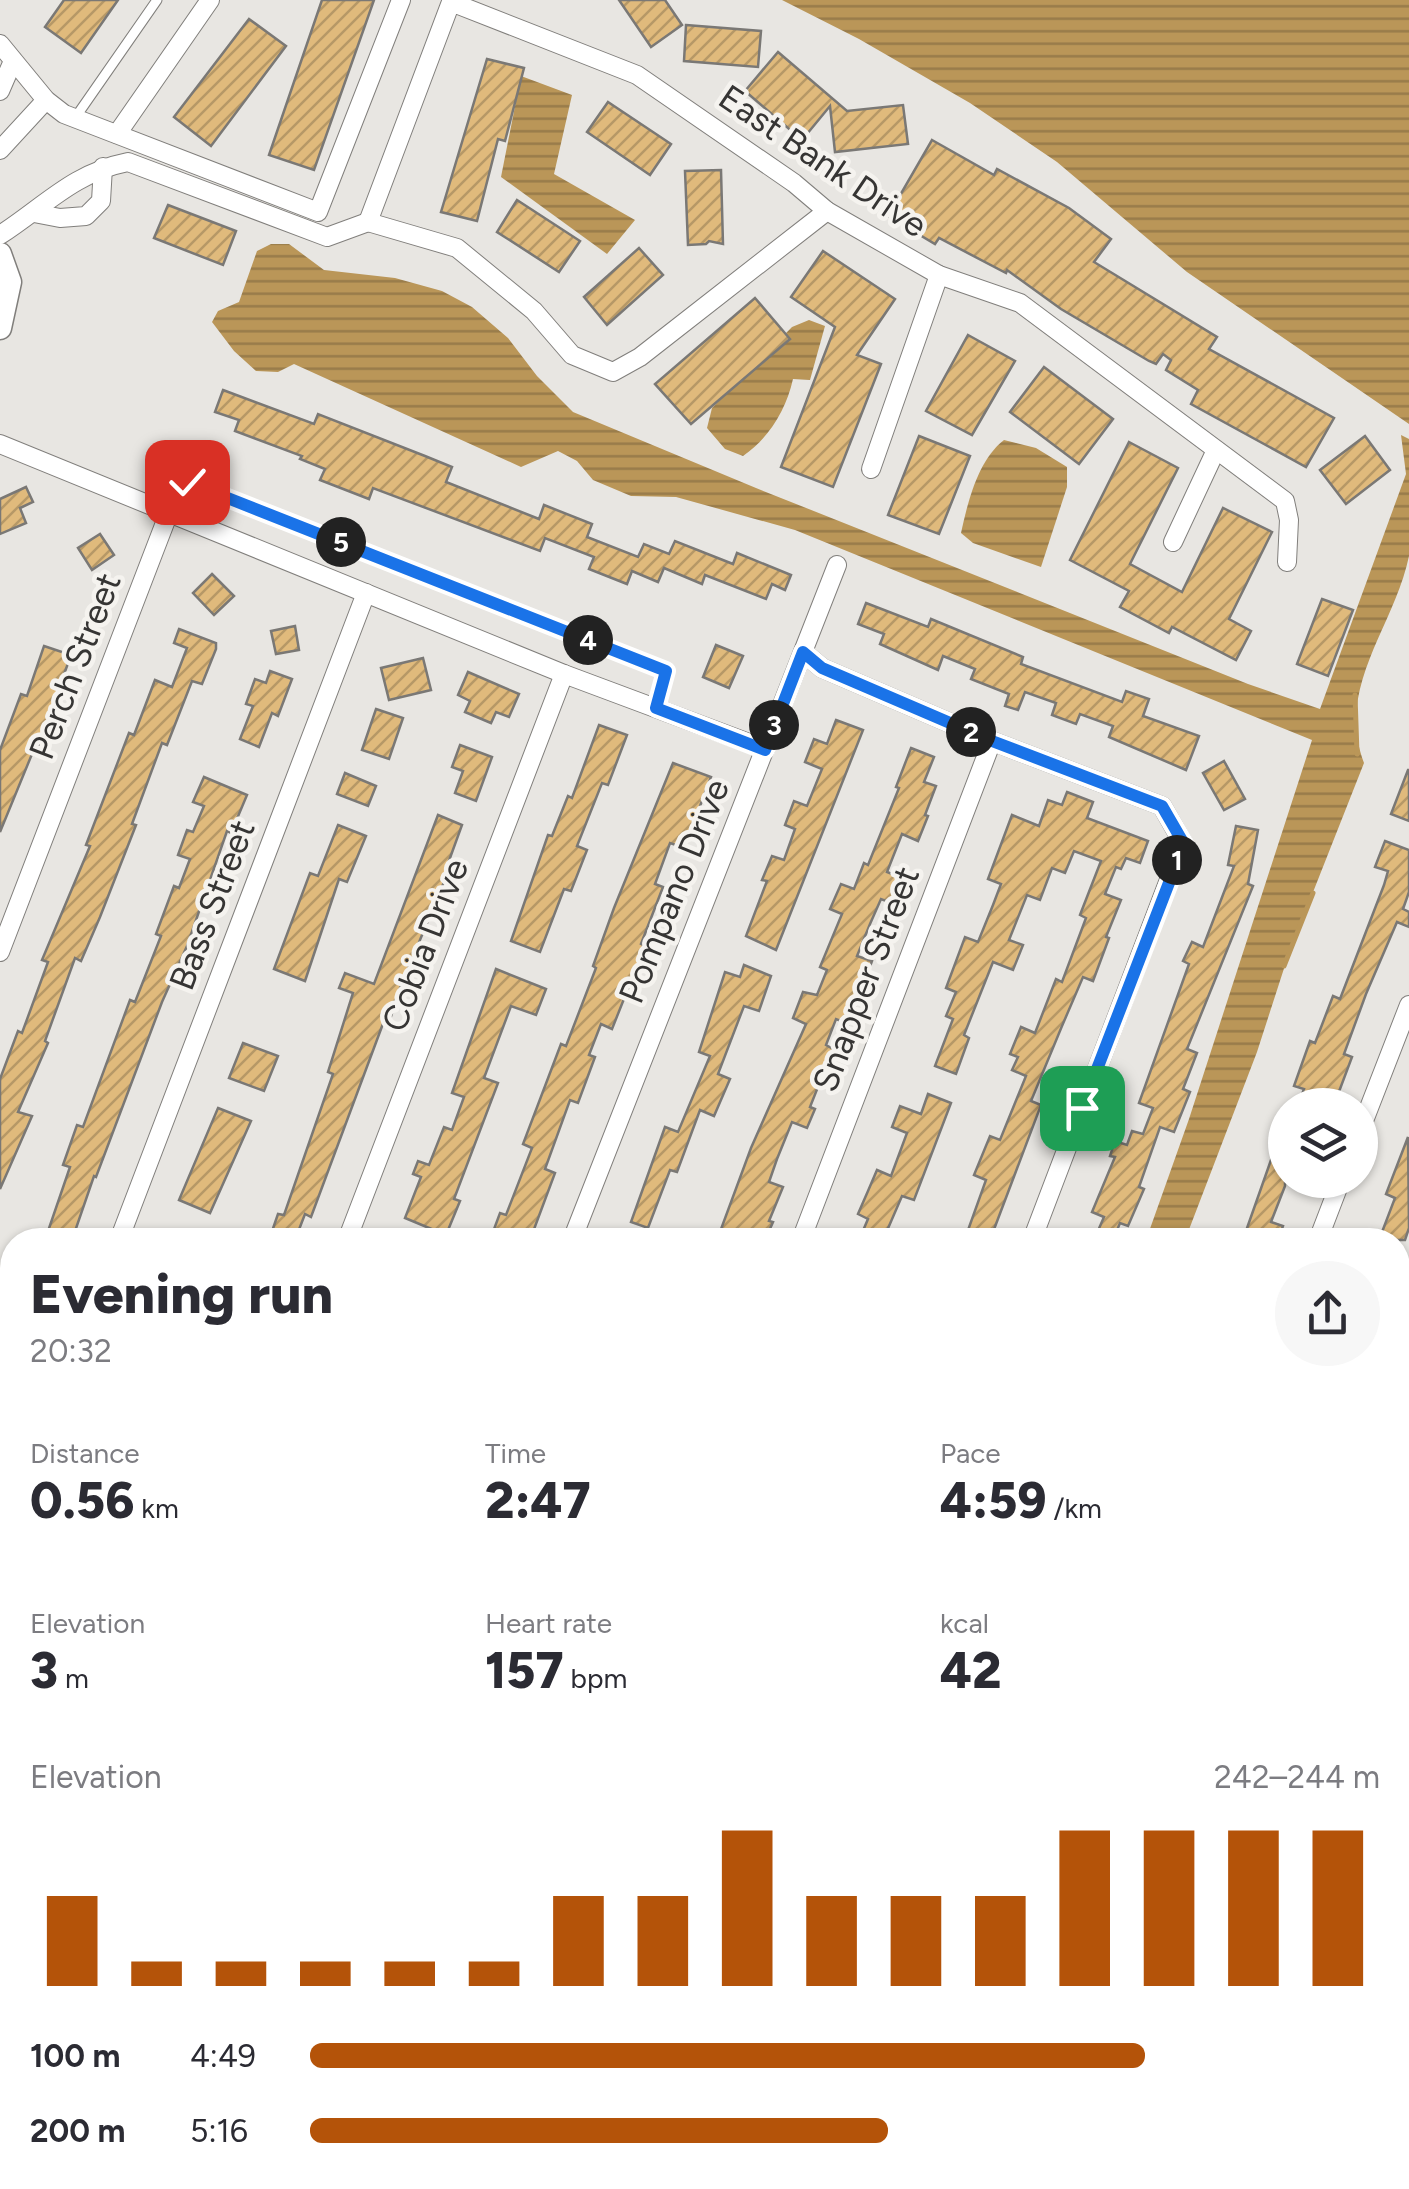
<!DOCTYPE html>
<html lang="en">
<head>
<meta charset="utf-8">
<style>
  body { margin:0; font-family:Figtree,sans-serif; background:#f7f7f7; color:#2b2b33; height:100vh; display:flex; flex-direction:column; font-size:38px; white-space:nowrap }
  * { box-sizing:border-box; margin:0 }
  p { font-size:32px; color:#7c7c81 }
  .icon { flex:none; width:55px; height:55px; fill:none; stroke:currentColor; stroke-width:2; stroke-linecap:round; stroke-linejoin:round }
  .map { position:relative; flex:1; overflow:hidden }
  .sheet { position:absolute; left:0px; top:1228px; width:1410px; height:962px; display:flex; flex-direction:column; background:#fff; border-radius:40px 40px 0 0; box-shadow:0 2px 8px #0004 }
  .sheet>* { flex:none }
  .buttons { position:absolute; left:1268px; top:1088px; display:grid; gap:20px }
  .buttons a { display:grid; place-items:center; width:110px; height:110px; border-radius:50%; background:#fff; box-shadow:0 2px 8px #0004; font-size:50px }
  .pin { position:absolute; display:grid; place-items:center; width:85px; height:85px; color:#fff; margin:-42px; border-radius:20px; box-shadow:0 5px 15px #0006 }
  .km { position:absolute; width:50px; height:50px; margin:-25px; border-radius:50%; background:#222; color:#fff; font-size:28px; line-height:50px; text-align:center }
  .round { display:grid; place-items:center; flex:none; width:105px; height:105px; border-radius:52px; background:#f7f7f7 }
  .summary { display:flex; align-items:center; justify-content:space-between; height:170px; padding:0 30px }
  h1 { font-size:55px; font-weight:800; line-height:75px }
  .stats { display:grid; grid-template-columns:repeat(3,1fr); gap:15px; height:170px; padding:10px 30px }
  .stats div { display:grid; align-content:center }
  .stats b { font-size:50px; font-weight:800 }
  .stats small { font-size:28px; font-weight:400 }
  .stats p { font-size:28px }
  .chart { height:280px; padding:20px 30px }
  .chart p { display:flex; justify-content:space-between }
  .chart svg { width:100%; height:180px; margin-top:10px; stroke:#b45309; stroke-width:6 }
  ul { padding:0 30px; list-style:none; font-size:32px }
  li { display:grid; grid-template-columns:160px 120px 1fr; align-items:center; height:75px }
  li i { height:25px; border-radius:12px; background:#b45309 }
  .map>svg:first-child { display:block }
</style>
</head>
<body>
<div class="map">
<svg width="1409" height="2189" viewBox="0 0 1409 2189">
  <defs>
    <pattern id="water-rules" width="6" height="5" patternUnits="userSpaceOnUse" patternTransform="scale(2.5)"><rect width="6" height="5" fill="#ba9658"/><path d="M0 2.5h6" fill="none" stroke="#987b4a"/></pattern>
    <pattern id="building-hatch" width="6" height="6" patternUnits="userSpaceOnUse" patternTransform="scale(2.5)"><rect width="6" height="6" fill="#e0ba7c"/><path d="M-1 1l2-2M0 6l6-6M5 7l2-2" fill="none" stroke="#b69866"/></pattern>
  </defs>
  <rect width="100%" height="100%" fill="#e8e6e2"/>
  <g fill="url(#water-rules)">
    <path d="M 782,0 L 1409,0 L 1409,424 L 1187,272 L 1057,162 L 970,103 L 859,39 Z"/>
    <path d="M 521,76 L 572,95 L 554,174 L 635,220 L 607,254 L 501,177 Z"/>
    <path d="M 271,244 L 289,244 L 324,270 L 395,278 L 442,291 L 472,307 L 508,338 L 537,376 L 573,412 L 756,488 L 1248,684 L 1320,709 L 1406,474 L 1401,435 L 1409,439 C 1409,471 1409,528 1409,556 C 1394,628 1335,687 1364,763 L 1289,953 L 1257,1052 L 1185,1240 L 1146,1240 L 1189,1119 L 1312,740 L 795,530 L 676,497 L 631,496 L 593,480 L 577,461 L 558,451 L 521,467 L 294,364 L 278,372 L 256,371 L 234,351 L 212,322 L 218,311 L 239,302 L 257,251 Z"/>
    <path d="M 809,320 L 825,326 L 810,380 L 793,379 C 786,410 769,438 743,456 L 725,449 L 707,428 L 712,408 L 792,327 Z"/>
    <path d="M 1004,440 L 1036,448 L 1067,467 L 1067,487 L 1041,567 L 973,543 L 961,533 C 968,501 978,460 1004,440 Z"/>
  </g>
  <g fill="none" stroke-linecap="round" stroke-linejoin="round">
    <g stroke="#ba9658" stroke-width="5">
      <path d="M 1355,695 L 1357,754"/>
      <path d="M 1284,966 L 1313,893"/>
    </g>
  </g>
  <g fill="url(#building-hatch)" stroke="#7a7875" stroke-width="2.5">
    <path d="M 64,0 L 118,0 L 81,53 L 45,27 Z"/>
    <path d="M 322,0 L 374,0 L 314,170 L 269,155 Z"/>
    <path d="M 619,0 L 665,0 L 682,25 L 651,47 Z"/>
    <path d="M 249,19 L 286,46 L 211,146 L 174,117 Z"/>
    <path d="M 686,25 L 761,31 L 758,67 L 684,61 Z"/>
    <path d="M 778,52 L 847,111 L 903,105 L 908,144 L 835,152 L 830,106 L 802,140 L 745,91 Z"/>
    <path d="M 487,59 L 524,68 L 505,141 L 498,139 L 477,221 L 441,212 Z"/>
    <path d="M 608,102 L 671,144 L 650,175 L 587,132 Z"/>
    <path d="M 932,140 L 994,175 L 997,169 L 1069,208 L 1111,239 L 1094,262 L 1217,337 L 1209,349 L 1334,418 L 1306,467 L 1191,404 L 1198,390 L 1166,370 L 1171,360 L 1163,354 L 1156,364 L 1149,361 L 1061,309 L 1007,270 L 1006,273 L 939,238 L 935,244 L 888,216 Z"/>
    <path d="M 721,170 L 723,244 L 709,241 L 706,244 L 688,245 L 685,171 Z"/>
    <path d="M 517,200 L 580,241 L 559,272 L 497,232 Z"/>
    <path d="M 168,205 L 236,231 L 223,265 L 154,238 Z"/>
    <path d="M 639,248 L 663,275 L 607,325 L 584,297 Z"/>
    <path d="M 823,251 L 895,299 L 857,355 L 881,364 L 833,487 L 781,467 L 835,327 L 791,297 Z"/>
    <path d="M 755,298 L 790,339 L 691,424 L 655,384 Z"/>
    <path d="M 968,335 L 1015,361 L 972,435 L 926,411 Z"/>
    <path d="M 1044,367 L 1113,419 L 1079,464 L 1010,412 Z"/>
    <path d="M 223,390 L 314,424 L 318,414 L 425,456 L 452,467 L 446,482 L 539,519 L 544,505 L 592,524 L 587,537 L 638,557 L 644,544 L 669,554 L 675,541 L 733,564 L 737,553 L 791,575 L 785,590 L 772,584 L 766,599 L 705,575 L 702,584 L 664,568 L 658,582 L 632,571 L 627,584 L 589,569 L 594,557 L 545,538 L 540,551 L 373,488 L 369,499 L 320,480 L 325,469 L 300,459 L 302,456 L 235,431 L 239,420 L 215,412 Z"/>
    <path d="M 919,436 L 970,456 L 939,534 L 888,515 Z"/>
    <path d="M 1365,436 L 1390,470 L 1346,504 L 1320,470 Z"/>
    <path d="M 1129,442 L 1178,468 L 1130,564 L 1182,592 L 1223,508 L 1272,532 L 1229,619 L 1251,631 L 1236,660 L 1172,627 L 1169,633 L 1120,607 L 1129,591 L 1070,560 Z"/>
    <path d="M 26,487 L 33,502 L 20,508 L 26,523 L 0,534 L 0,499 Z"/>
    <path d="M 100,534 L 114,555 L 92,570 L 78,548 Z"/>
    <path d="M 212,574 L 234,596 L 214,615 L 193,593 Z"/>
    <path d="M 1322,599 L 1353,610 L 1328,676 L 1297,664 Z"/>
    <path d="M 866,603 L 928,627 L 931,619 L 1023,657 L 1021,664 L 1122,702 L 1126,691 L 1149,699 L 1143,716 L 1199,736 L 1186,770 L 1109,737 L 1113,726 L 1080,714 L 1076,724 L 1052,715 L 1056,703 L 1025,692 L 1018,710 L 1005,706 L 1009,694 L 971,679 L 975,669 L 943,656 L 938,670 L 880,644 L 884,634 L 858,624 Z"/>
    <path d="M 295,626 L 299,650 L 276,654 L 271,631 Z"/>
    <path d="M 179,629 L 216,643 L 216,649 L 202,684 L 192,681 L 167,745 L 162,743 L 132,824 L 136,825 L 100,917 L 81,961 L 75,958 L 45,1041 L 48,1043 L 18,1112 L 32,1116 L 0,1189 L 0,1079 L 18,1031 L 22,1033 L 48,962 L 42,960 L 90,846 L 86,845 L 129,733 L 134,735 L 155,680 L 172,687 L 187,648 L 174,643 Z"/>
    <path d="M 716,645 L 743,656 L 729,688 L 703,677 Z"/>
    <path d="M 44,646 L 71,655 L 35,755 L 32,754 L 0,832 L 0,750 L 21,694 L 27,696 Z"/>
    <path d="M 423,658 L 431,690 L 389,700 L 381,668 Z"/>
    <path d="M 270,671 L 292,679 L 278,716 L 272,713 L 259,747 L 240,739 L 253,706 L 246,704 L 255,679 L 266,683 Z"/>
    <path d="M 468,672 L 519,694 L 509,717 L 496,712 L 491,723 L 465,712 L 470,701 L 458,695 Z"/>
    <path d="M 376,709 L 403,718 L 389,759 L 362,750 Z"/>
    <path d="M 836,720 L 863,730 L 776,950 L 746,936 L 767,881 L 762,880 L 772,856 L 784,860 L 795,829 L 785,825 L 794,801 L 807,806 L 822,769 L 805,762 L 814,739 L 827,744 Z"/>
    <path d="M 599,725 L 627,735 L 608,785 L 602,783 L 577,846 L 587,850 L 571,891 L 564,889 L 540,952 L 511,941 L 548,835 L 552,836 L 568,796 L 572,798 Z"/>
    <path d="M 460,745 L 492,757 L 476,801 L 455,793 L 463,771 L 452,767 Z"/>
    <path d="M 911,748 L 934,757 L 924,782 L 936,786 L 925,815 L 928,816 L 918,841 L 902,834 L 887,872 L 905,879 L 894,904 L 881,899 L 870,924 L 857,956 L 872,961 L 849,1024 L 836,1019 L 826,1045 L 833,1049 L 810,1107 L 815,1109 L 807,1128 L 792,1122 L 777,1159 L 769,1182 L 783,1187 L 769,1221 L 773,1222 L 765,1240 L 749,1235 L 747,1240 L 717,1240 L 751,1148 L 806,1024 L 793,1018 L 803,992 L 817,995 L 827,970 L 820,967 L 842,914 L 830,909 L 841,884 L 854,889 L 864,863 L 868,865 L 899,788 L 896,787 Z"/>
    <path d="M 1224,761 L 1245,799 L 1224,810 L 1203,773 Z"/>
    <path d="M 673,763 L 711,777 L 694,822 L 682,847 L 670,843 L 655,884 L 663,887 L 641,944 L 645,946 L 612,1029 L 601,1024 L 589,1055 L 595,1057 L 578,1103 L 570,1100 L 545,1169 L 555,1173 L 530,1240 L 490,1240 L 500,1213 L 506,1215 L 532,1148 L 523,1144 L 561,1044 L 566,1046 L 596,968 L 593,966 L 614,908 Z"/>
    <path d="M 1408,770 L 1409,770 L 1409,821 L 1391,814 Z"/>
    <path d="M 345,773 L 376,786 L 368,806 L 337,794 Z"/>
    <path d="M 204,777 L 247,795 L 231,833 L 227,831 L 187,946 L 162,1002 L 96,1177 L 94,1176 L 72,1240 L 45,1240 L 70,1167 L 63,1165 L 77,1125 L 83,1127 L 130,1000 L 135,1002 L 161,936 L 156,934 L 174,886 L 179,888 L 190,859 L 178,855 L 187,830 L 193,832 L 204,806 L 193,802 Z"/>
    <path d="M 1067,792 L 1093,802 L 1087,818 L 1148,841 L 1140,863 L 1126,858 L 1121,869 L 1116,867 L 1105,894 L 1121,900 L 1106,937 L 1109,938 L 1093,981 L 1083,977 L 1062,1026 L 1031,1101 L 1041,1105 L 990,1240 L 985,1240 L 967,1233 L 986,1180 L 974,1175 L 990,1136 L 1000,1140 L 1026,1076 L 1012,1070 L 1018,1057 L 1010,1054 L 1021,1027 L 1035,1033 L 1056,979 L 1062,982 L 1086,918 L 1080,915 L 1101,861 L 1074,851 L 1065,873 L 1052,868 L 1040,900 L 1027,895 L 1009,940 L 1023,945 L 1013,970 L 993,962 L 964,1035 L 969,1038 L 956,1074 L 935,1066 L 953,1019 L 946,1016 L 956,992 L 946,988 L 965,937 L 978,942 L 993,905 L 1001,884 L 988,879 L 1012,815 L 1039,826 L 1048,800 L 1062,805 Z"/>
    <path d="M 438,815 L 462,825 L 446,869 L 449,870 L 398,993 L 389,1023 L 384,1021 L 311,1217 L 305,1214 L 295,1240 L 269,1240 L 278,1214 L 284,1215 L 333,1074 L 328,1072 L 353,993 L 339,988 L 345,973 L 374,984 Z"/>
    <path d="M 338,825 L 366,836 L 347,882 L 339,879 L 305,981 L 274,969 L 310,873 L 318,876 Z"/>
    <path d="M 1236,826 L 1258,830 L 1248,884 L 1253,886 L 1187,1049 L 1197,1053 L 1183,1089 L 1190,1092 L 1174,1132 L 1160,1127 L 1139,1187 L 1144,1189 L 1128,1226 L 1120,1223 L 1113,1240 L 1094,1240 L 1104,1217 L 1092,1212 L 1115,1157 L 1110,1156 L 1115,1141 L 1127,1145 L 1132,1131 L 1143,1134 L 1153,1108 L 1139,1103 L 1189,964 L 1183,961 L 1192,942 L 1203,947 L 1234,866 L 1228,865 Z"/>
    <path d="M 1385,841 L 1409,850 L 1409,892 L 1403,909 L 1409,912 L 1409,927 L 1397,922 L 1366,994 L 1344,1054 L 1352,1057 L 1334,1105 L 1298,1105 L 1304,1089 L 1294,1086 L 1310,1041 L 1315,1043 L 1333,996 L 1340,999 L 1384,885 L 1388,871 L 1375,867 Z"/>
    <path d="M 744,965 L 771,976 L 759,1011 L 744,1006 L 718,1074 L 730,1079 L 714,1116 L 700,1110 L 677,1172 L 670,1170 L 648,1228 L 631,1222 L 665,1127 L 678,1132 L 710,1056 L 699,1052 L 725,972 L 740,977 Z"/>
    <path d="M 496,969 L 546,989 L 536,1015 L 511,1006 L 484,1078 L 498,1083 L 454,1199 L 460,1201 L 446,1235 L 405,1218 L 421,1177 L 413,1174 L 418,1161 L 429,1165 L 444,1127 L 452,1130 L 464,1097 L 452,1093 Z"/>
    <path d="M 243,1043 L 278,1056 L 264,1091 L 229,1078 Z"/>
    <path d="M 928,1094 L 951,1103 L 914,1200 L 902,1196 L 883,1240 L 859,1240 L 868,1219 L 858,1214 L 868,1191 L 877,1170 L 891,1176 L 907,1133 L 892,1127 L 900,1106 L 921,1114 Z"/>
    <path d="M 218,1108 L 251,1121 L 210,1213 L 179,1200 Z"/>
    <path d="M 1408,1137 L 1409,1228 L 1405,1240 L 1379,1240 L 1395,1198 L 1386,1194 Z"/>
    <path d="M 1271,1160 L 1285,1166 L 1285,1186 L 1271,1222 L 1283,1226 L 1278,1240 L 1246,1231 Z"/>
  </g>
  <g fill="none" stroke-linecap="round" stroke-linejoin="round">
    <defs>
      <g id="service">
        <path d="M 75,118 L 157,0"/>
        <path d="M 168,515 L 187,482 L 666,671 L 656,708"/>
      </g>
      <g id="minor">
        <path d="M 0,44 L 46,100 L 64,114 L 318,212 L 401,0"/>
        <path d="M 0,91 L 13,61"/>
        <path d="M 117,134 L 210,0"/>
        <path d="M 0,150 L 46,100"/>
        <path d="M 34,213 L 60,218 L 86,216 L 101,201 L 103,167"/>
        <path d="M 368,222 L 451,2 L 637,75 L 794,183 L 827,211 L 939,275 L 1020,303 L 1285,501 L 1289,520 L 1287,562"/>
        <path d="M 368,222 L 457,248 L 534,311 L 572,355 L 613,372 L 640,357 L 827,211"/>
        <path d="M 0,235 C 45,206 73,173 128,162 L 327,237 L 368,222"/>
        <path d="M 0,444 L 564,674 L 765,749"/>
        <path d="M 871,469 L 939,275"/>
        <path d="M 1173,542 L 1216,450"/>
        <path d="M 803,652 L 822,668 L 992,741 L 1162,806 L 1183,843 L 1032,1240"/>
        <path d="M 0,952 L 168,515"/>
        <path d="M 1360,1131 L 1409,1005"/>
        <path d="M 119,1240 L 366,593"/>
        <path d="M 347,1240 L 564,674"/>
        <path d="M 572,1240 L 837,565"/>
        <path d="M 801,1240 L 992,741"/>
        <path d="M 1318,1240 L 1341,1180"/>
        <path d="M 1398,1614 L 1409,1584"/>
        <path d="M 0,1803 L 12,1799"/>
        <path d="M 1398,1885 L 1409,1890"/>
        <path d="M 1398,2110 L 1409,2115"/>
        <path d="M 0,2112 L 12,2103"/>
        <path d="M 478,2178 L 487,2189"/>
        <path d="M 974,2178 L 1003,2189"/>
        <path d="M 352,2189 L 368,2178"/>
        <path d="M 1405,2189 L 1409,2178"/>
      </g>
      <path id="tertiary" d="M 0,254 L 10,282 L 0,328"/>
    </defs>
    <use href="#service" stroke="#817f7c" stroke-width="11"/>
    <use href="#minor" stroke="#817f7c" stroke-width="20"/>
    <use href="#tertiary" stroke="#817f7c" stroke-width="25"/>
    <use href="#service" stroke="#fff" stroke-width="9"/>
    <use href="#minor" stroke="#fff" stroke-width="18"/>
    <use href="#tertiary" stroke="#fff" stroke-width="22"/>
  </g>
  <g fill="none" stroke-linecap="round" stroke-linejoin="round">
    <defs>
      <path id="route" d="M 187,482 L 666,671 L 656,708 L 765,750 L 803,652 L 822,668 L 992,741 L 1162,806 L 1184,844 L 1082,1108"/>
    </defs>
    <use href="#route" stroke="#fff" stroke-width="20"/>
    <use href="#route" stroke="#1a73e8" stroke-width="12"/>
  </g>
  <g text-anchor="middle" dominant-baseline="central" stroke-width="9" stroke-linejoin="round" paint-order="stroke">
    <g font-size="35" fill="#363534" stroke="#f5f3ef">
      <text transform="translate(823 161) rotate(34)">East Bank Drive</text>
      <text transform="translate(75 666) rotate(-69)">Perch Street</text>
      <text transform="translate(674 891) rotate(-68)">Pompano Drive</text>
      <text transform="translate(212 905) rotate(-69)">Bass Street</text>
      <text transform="translate(425 945) rotate(-69)">Cobia Drive</text>
      <text transform="translate(866 979) rotate(-69)">Snapper Street</text>
    </g>
  </g>
</svg>
<div class="buttons">
<a><svg class="icon" aria-label="layers" viewBox="0 0 24 24"><path d="M12 4l9 5-9 5-9-5zM3 14l9 5 9-5"/></svg></a>
</div>
<div class="pin" style="left:1082px;top:1108px;background:#1e9e55"><svg class="icon" aria-label="arrive" viewBox="0 0 24 24"><path d="M6 21V4h12l-3 4 3 4H6"/></svg></div>
<div class="pin" style="left:187px;top:482px;background:#d93025"><svg class="icon" aria-label="check" viewBox="0 0 24 24"><path d="M5 12l5 5 9-10"/></svg></div>
<b class="km" style="left:1177px;top:860px">1</b>
<b class="km" style="left:971px;top:732px">2</b>
<b class="km" style="left:774px;top:725px">3</b>
<b class="km" style="left:588px;top:640px">4</b>
<b class="km" style="left:341px;top:542px">5</b>
<section class="sheet">
<div class="summary"><div><h1>Evening run</h1><p>20:32</p></div><a class="round"><svg class="icon" aria-label="share" viewBox="0 0 24 24"><path d="M12 15V3M7 8l5-5 5 5M5 13v7h14v-7"/></svg></a></div>
<div class="stats">
<div><p>Distance</p><b>0.56<small> km</small></b></div>
<div><p>Time</p><b>2:47</b></div>
<div><p>Pace</p><b>4:59<small> /km</small></b></div>
</div>
<div class="stats">
<div><p>Elevation</p><b>3<small> m</small></b></div>
<div><p>Heart rate</p><b>157<small> bpm</small></b></div>
<div><p>kcal</p><b>42</b></div>
</div>
<div class="chart"><p><span>Elevation</span>242–244 m</p>
<svg viewBox="0 0 160 44" preserveAspectRatio="none"><path d="M5 44V22M15 44V38M25 44V38M35 44V38M45 44V38M55 44V38M65 44V22M75 44V22M85 44V6M95 44V22M105 44V22M115 44V22M125 44V6M135 44V6M145 44V6M155 44V6"/></svg>
</div>
<ul>
<li><b>100 m</b>4:49<i style="width:78%"></i></li>
<li><b>200 m</b>5:16<i style="width:54%"></i></li>
</ul>
</section>
</div>
</body>
</html>
